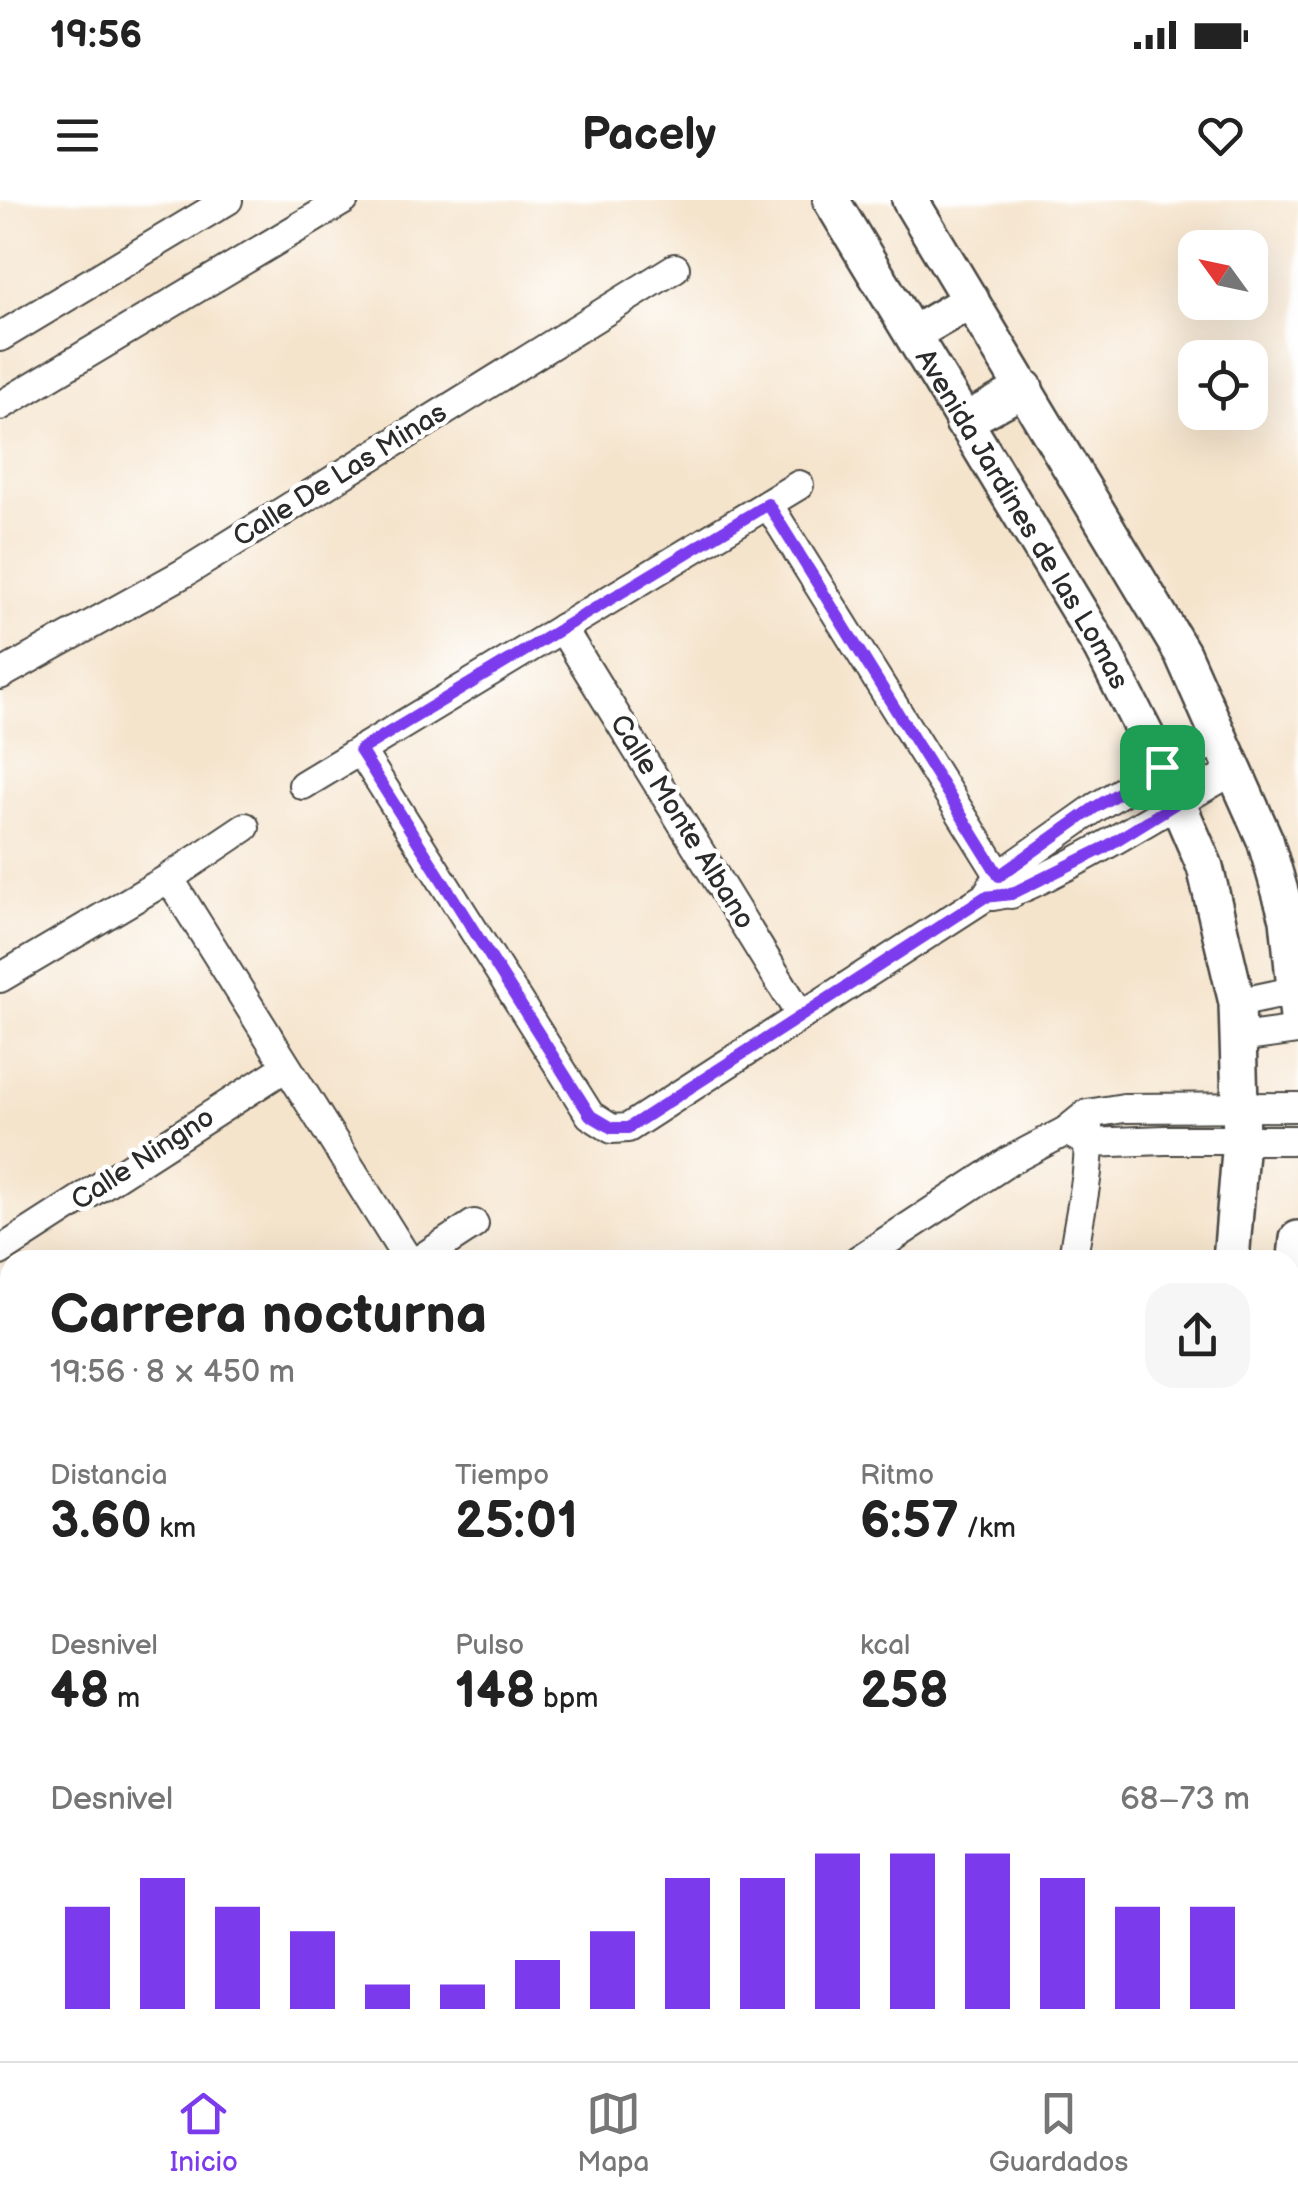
<!DOCTYPE html>
<html lang="es">
<head>
<meta charset="utf-8">
<style>
  body { margin:0; font-family:"Balsamiq Sans",sans-serif; background:#f6f6f6; color:#222; height:100vh; display:flex; flex-direction:column; font-size:38px; white-space:nowrap }
  * { box-sizing:border-box; margin:0 }
  p { font-size:32px; color:#767676 }
  .icon { flex:none; width:55px; height:55px; fill:none; stroke:currentColor; stroke-width:2; stroke-linecap:round; stroke-linejoin:round }
  .map { position:relative; flex:1; overflow:hidden }
  .side { position:absolute; left:0px; top:1050px; width:1300px; height:812px; display:flex; flex-direction:column; background:#fff; border-radius:30px 30px 0 0; box-shadow:0 10px 40px #0002 }
  .side>* { flex:none }
  .needle { width:65px; rotate:303deg }
  .fabs { position:absolute; left:1178px; top:30px; display:grid; gap:20px }
  .fabs a { display:grid; place-items:center; width:90px; height:90px; border-radius:20px; background:#fff; box-shadow:0 10px 40px #0002; font-size:50px }
  .pin { position:absolute; display:grid; place-items:center; width:85px; height:85px; color:#fff; margin:-42px; border-radius:20px; box-shadow:0 5px 15px #0006 }
  .round { display:grid; place-items:center; flex:none; width:105px; height:105px; border-radius:30px; background:#f6f6f6 }
  .summary { display:flex; align-items:center; justify-content:space-between; height:170px; padding:0 50px }
  h1 { font-size:55px; font-weight:700; line-height:75px }
  .figures { display:grid; grid-template-columns:repeat(3,1fr); gap:15px; height:170px; padding:10px 50px }
  .figures div { display:grid; align-content:center }
  .figures b { font-size:50px; font-weight:700 }
  .figures small { font-size:28px; font-weight:400 }
  .figures p { font-size:28px }
  .chart { height:280px; padding:20px 50px }
  .chart p { display:flex; justify-content:space-between }
  .chart svg { width:100%; height:180px; margin-top:10px; stroke:#7c3aed; stroke-width:6 }
  .status { display:flex; justify-content:space-between; align-items:center; height:70px; padding:0 50px; background:#fff; direction:ltr }
  .status svg { height:28px; fill:currentColor }
  header { display:flex; justify-content:space-between; align-items:center; height:130px; padding:0 50px; background:#fff; font-size:45px; font-weight:700 }
  .dock { display:flex; justify-content:space-around; align-items:center; height:140px; border-top:2px solid #e0e0e0; background:#fff; font-size:28px; color:#767676 }
  .dock a { display:grid; justify-items:center; gap:5px }
  .dock .selected { color:#7c3aed }
  .map>svg:first-child { display:block }
</style>
</head>
<body>
<div class="status"><b>19:56</b><svg viewBox="0 0 49 12"><path d="M0 12V9h3v3zM5 12V6h3v6zM10 12V3h3v9zM15 12V0h3v12zM26 1h20v11H26zM47 4h2v5h-2z"/></svg></div>
<header><svg class="icon" aria-label="menu" viewBox="0 0 24 24"><path d="M4 6h16M4 12h16M4 18h16"/></svg>Pacely<svg class="icon" aria-label="heart" viewBox="0 0 24 24"><path d="M12 20l-8-8c-3-5 5-10 8-4 3-6 11-1 8 4z"/></svg></header>
<div class="map">
<svg width="1298" height="1861" viewBox="0 0 1298 1861">
  <rect width="100%" height="100%" fill="#fff"/>
  <filter id="ink" filterUnits="userSpaceOnUse"><feTurbulence type="fractalNoise" baseFrequency=".01" numOctaves="2"/><feDisplacementMap in="SourceGraphic" scale="20" xChannelSelector="R" yChannelSelector="G"/><feConvolveMatrix kernelMatrix="1 2 1 2 8 2 1 2 1" color-interpolation-filters="sRGB"/></filter>
  <filter id="wash" filterUnits="userSpaceOnUse"><feTurbulence type="fractalNoise" baseFrequency=".0048" numOctaves="4" result="noise"/><feDisplacementMap in="SourceGraphic" scale="40" xChannelSelector="R" yChannelSelector="G"/><feGaussianBlur stdDeviation="2.25" result="paint"/><feColorMatrix in="noise" values="0 0 0 0 0 0 0 0 0 0 0 0 0 0 0 0 0 1.4 0 .05"/><feComposite in="paint" operator="in"/></filter>
  <g filter="url(#wash)">
    <rect width="100%" height="100%" fill="#f5e4cc"/>
    <path fill="#e4d3f1" d="M 1298,1835 L 1298,1861 L 1247,1861 L 1264,1853 L 1290,1852 L 1290,1839 Z"/>
  </g>
  <g filter="url(#ink)">
    <g fill="none" stroke-linecap="round" stroke-linejoin="round">
      <defs>
        <path id="service" d="M 1029,1861 L 1031,1852"/>
        <g id="minor">
          <path d="M 0,137 L 228,0"/>
          <path d="M 0,206 L 344,0"/>
          <path d="M 768,304 L 1011,694"/>
          <path d="M 562,428 L 801,816"/>
          <path d="M 0,475 L 184,373 L 675,68"/>
          <path d="M 360,550 L 590,915 L 612,929 L 628,928 L 985,697 L 999,676 L 1095,608 L 1162,567 L 1221,539"/>
          <path d="M 303,585 L 799,285"/>
          <path d="M 169,678 L 408,1060"/>
          <path d="M 992,696 C 1016,693 1035,682 1057,671 C 1118,641 1175,603 1235,570"/>
          <path d="M 0,778 L 169,678 L 245,627"/>
          <path d="M 1237,803 L 1298,790"/>
          <path d="M 1239,838 L 1298,830"/>
          <path d="M 1066,931 L 1089,943 L 1165,940 L 1298,940"/>
          <path d="M 0,1051 L 286,867"/>
          <path d="M 419,1060 L 474,1024"/>
          <path d="M 858,1060 L 1009,961 L 1066,931 L 1087,914 L 1124,908 L 1298,907"/>
          <path d="M 1073,1060 C 1078,1016 1092,972 1088,928"/>
          <path d="M 0,1202 L 10,1218"/>
          <path d="M 0,1523 L 10,1548"/>
          <path d="M 1290,1524 L 1298,1520"/>
          <path d="M 1290,1758 L 1298,1754"/>
          <path d="M 1290,1800 L 1298,1796"/>
          <path d="M 168,1852 L 174,1861"/>
          <path d="M 352,1852 L 357,1861"/>
          <path d="M 471,1861 L 483,1852"/>
        </g>
        <g id="tertiary">
          <path id="s1" d="M 831,0 L 1102,449 L 1162,567 L 1205,667 L 1237,803 L 1241,939 L 1231,1060"/>
          <path d="M 910,0 L 1182,453 L 1265,640 L 1288,719 L 1298,818"/>
          <path d="M 913,134 L 971,100"/>
          <path d="M 963,222 L 1025,188"/>
          <path d="M 1290,1111 L 1298,1039"/>
          <path d="M 1126,1852 L 1130,1861"/>
          <path d="M 1201,1852 L 1205,1861"/>
        </g>
      </defs>
      <use href="#service" stroke="#494743" stroke-width="19"/>
      <use href="#minor" stroke="#494743" stroke-width="32"/>
      <use href="#tertiary" stroke="#494743" stroke-width="40"/>
      <use href="#service" stroke="#fff" stroke-width="14"/>
      <use href="#minor" stroke="#fff" stroke-width="28"/>
      <use href="#tertiary" stroke="#fff" stroke-width="35"/>
    </g>
  </g>
  <g fill="none" stroke-linecap="round" stroke-linejoin="round" filter="url(#ink)">
    <defs>
      <path id="route" d="M 768,304 L 999,676 L 1094,608 L 1162,567 L 1178,602 L 1104,648 L 1011,694 L 985,697 L 628,928 L 612,928 L 590,915 L 360,550 Z"/>
    </defs>
    <use href="#route" stroke="#fff" stroke-width="20"/>
    <use href="#route" stroke="#7c3aed" stroke-width="12"/>
  </g>
  <g text-anchor="middle" dominant-baseline="central" stroke-width="9" stroke-linejoin="round" paint-order="stroke">
    <g font-size="28" fill="#2b2b2b" stroke="#fff">
      <text transform="translate(340 275) rotate(-32)">Calle De Las Minas</text>
      <text stroke="none"><textPath href="#s1" startOffset="372">Avenida Jardines de las Lomas</textPath></text>
      <text transform="translate(682 622) rotate(58)">Calle Monte Albano</text>
      <text transform="translate(143 959) rotate(-33)">Calle Ningno</text>
    </g>
  </g>
</svg>
<div class="fabs">
<a><svg class="needle" viewBox="-14 -14 28 28"><path d="M0-13l5 13h-10z" fill="#e53935"/><path d="M0 13l5-13h-10z" fill="#767676"/></svg></a>
<a><svg class="icon" aria-label="locate" viewBox="0 0 24 24"><circle cx="12" cy="12" r="6"/><path d="M12 2v4M12 18v4M2 12h4M18 12h4"/></svg></a>
</div>
<div class="pin" style="left:1162px;top:567px;background:#1e9e55"><svg class="icon" aria-label="arrive" viewBox="0 0 24 24"><path d="M6 21V4h12l-3 4 3 4H6"/></svg></div>
<section class="side">
<div class="summary"><div><h1>Carrera nocturna</h1><p>19:56 · 8 × 450 m</p></div><a class="round"><svg class="icon" aria-label="share" viewBox="0 0 24 24"><path d="M12 15V3M7 8l5-5 5 5M5 13v7h14v-7"/></svg></a></div>
<div class="figures">
<div><p>Distancia</p><b>3.60<small> km</small></b></div>
<div><p>Tiempo</p><b>25:01</b></div>
<div><p>Ritmo</p><b>6:57<small> /km</small></b></div>
</div>
<div class="figures">
<div><p>Desnivel</p><b>48<small> m</small></b></div>
<div><p>Pulso</p><b>148<small> bpm</small></b></div>
<div><p>kcal</p><b>258</b></div>
</div>
<div class="chart"><p><span>Desnivel</span>68–73 m</p>
<svg viewBox="0 0 160 44" preserveAspectRatio="none"><path d="M5 44V19M15 44V12M25 44V19M35 44V25M45 44V38M55 44V38M65 44V32M75 44V25M85 44V12M95 44V12M105 44V6M115 44V6M125 44V6M135 44V12M145 44V19M155 44V19"/></svg>
</div>
</section>
</div>
<nav class="dock">
<a class="selected"><svg class="icon" aria-label="home" viewBox="0 0 24 24"><path d="M3 11l9-7 9 7M6 9v11h12V9"/></svg>Inicio</a>
<a><svg class="icon" aria-label="map" viewBox="0 0 24 24"><path d="M3 6l6-2 6 2 6-2v14l-6 2-6-2-6 2zM9 4v14M15 6v14"/></svg>Mapa</a>
<a><svg class="icon" aria-label="saved" viewBox="0 0 24 24"><path d="M7 4h10v16l-5-4-5 4z"/></svg>Guardados</a>
</nav>
</body>
</html>
